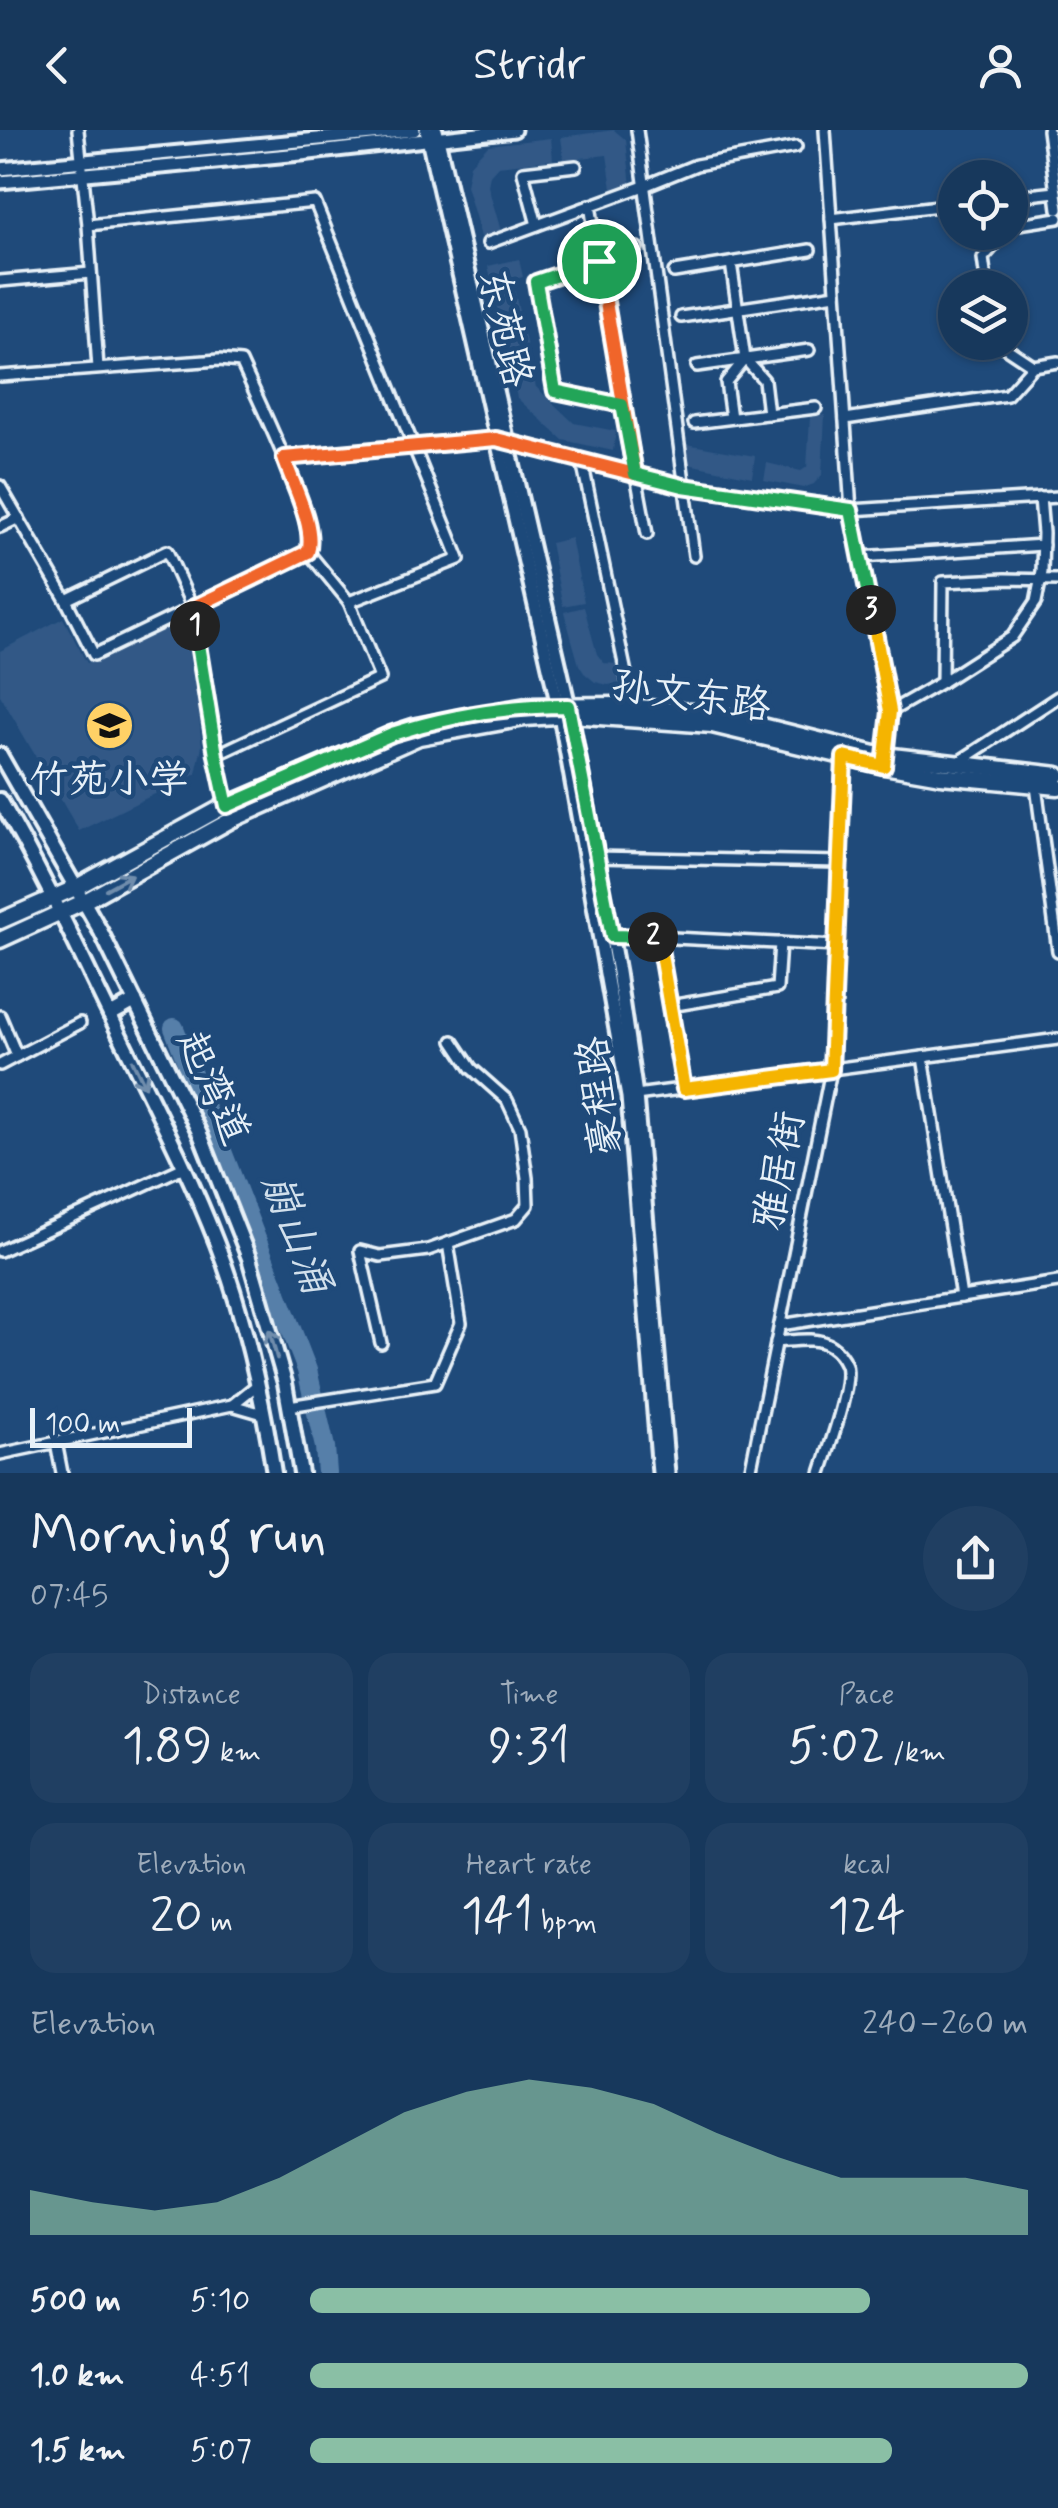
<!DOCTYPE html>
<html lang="en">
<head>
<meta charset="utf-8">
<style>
  body { margin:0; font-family:Mynerve,"LXGW WenKai TC",sans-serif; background:#203f62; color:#f1f3f6; height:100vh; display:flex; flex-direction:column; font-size:38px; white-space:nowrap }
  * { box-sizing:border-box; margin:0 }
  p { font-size:32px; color:#9eacbb }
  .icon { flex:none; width:55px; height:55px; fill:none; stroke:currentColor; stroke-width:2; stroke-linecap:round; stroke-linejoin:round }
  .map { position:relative; height:1343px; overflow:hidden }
  .panel { display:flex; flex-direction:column; background:#17385c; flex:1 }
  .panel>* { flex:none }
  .buttons { position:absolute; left:938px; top:30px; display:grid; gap:20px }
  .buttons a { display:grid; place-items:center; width:90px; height:90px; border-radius:50%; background:#17385c; box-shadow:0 2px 8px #0004,0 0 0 2px #365272; font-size:50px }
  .scale { position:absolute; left:30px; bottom:25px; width:162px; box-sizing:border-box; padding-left:10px; border:5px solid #e8f1f8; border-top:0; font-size:28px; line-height:35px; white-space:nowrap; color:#e8f1f8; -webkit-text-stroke:8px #1f4a7a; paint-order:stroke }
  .pin { position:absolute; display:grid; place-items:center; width:85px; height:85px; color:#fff; margin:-42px; border:5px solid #fff; border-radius:50%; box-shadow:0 2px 10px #0007 }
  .km { position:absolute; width:50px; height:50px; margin:-25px; border-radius:50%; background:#222; color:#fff; font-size:28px; line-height:50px; text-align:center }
  .round { display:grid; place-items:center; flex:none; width:105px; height:105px; border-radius:52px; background:#203f62 }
  .summary { display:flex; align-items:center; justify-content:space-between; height:170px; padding:0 30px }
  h1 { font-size:55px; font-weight:600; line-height:75px }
  .figures { display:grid; grid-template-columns:repeat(3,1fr); gap:15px; height:170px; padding:10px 30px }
  .figures div { display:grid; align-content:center; border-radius:25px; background:#203f62; text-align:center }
  .figures b { font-size:50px; font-weight:600 }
  .figures small { font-size:28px; font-weight:400 }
  .figures p { font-size:28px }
  .chart { height:280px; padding:20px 30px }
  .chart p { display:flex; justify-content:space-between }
  .chart svg { width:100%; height:180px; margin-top:10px; fill:#8abfa5; opacity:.7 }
  ul { padding:0 30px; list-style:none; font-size:32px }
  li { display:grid; grid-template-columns:160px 120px 1fr; align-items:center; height:75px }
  li i { height:25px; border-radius:12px; background:#8abfa5 }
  header { display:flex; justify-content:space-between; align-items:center; height:130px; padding:0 30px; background:#17385c; font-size:45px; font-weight:600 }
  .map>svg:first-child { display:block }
</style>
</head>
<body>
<header><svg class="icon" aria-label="back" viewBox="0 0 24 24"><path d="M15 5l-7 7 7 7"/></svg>Stridr<svg class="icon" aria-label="person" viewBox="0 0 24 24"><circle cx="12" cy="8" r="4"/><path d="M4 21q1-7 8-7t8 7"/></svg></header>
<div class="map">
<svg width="1058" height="1343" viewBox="0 0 1058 1343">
  <rect width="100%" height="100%" fill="#1f4a7a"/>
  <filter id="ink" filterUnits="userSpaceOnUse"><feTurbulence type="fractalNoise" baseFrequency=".01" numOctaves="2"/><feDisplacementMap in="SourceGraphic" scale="20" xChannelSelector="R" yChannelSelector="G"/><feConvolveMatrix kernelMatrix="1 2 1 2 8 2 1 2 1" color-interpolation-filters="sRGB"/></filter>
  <g filter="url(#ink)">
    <g fill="#305886">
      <path d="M 614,0 L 626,10 L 631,56 L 612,59 L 607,25 L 564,30 L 561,7 Z"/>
      <path d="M 551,8 L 553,30 L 498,36 L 490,45 L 488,56 L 501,101 L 481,107 L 466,55 L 470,34 L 488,15 Z"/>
      <path d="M 519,129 L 523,147 L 512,150 L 536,257 L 574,293 L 616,301 L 613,321 L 563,310 L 517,268 L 488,136 Z"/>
      <path d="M 825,285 L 822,345 L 814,354 L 803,358 L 764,350 L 767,333 L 801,341 L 807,337 L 810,286 Z"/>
      <path d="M 686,314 L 755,326 L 752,347 L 683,333 Z"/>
      <path d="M 571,408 L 584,472 L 563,476 L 550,413 Z"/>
      <path d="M 584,477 L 597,524 L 604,533 L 618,534 L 621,553 L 608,555 L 595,552 L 584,543 L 579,535 L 564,482 Z"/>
      <path d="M 63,488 L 87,533 L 173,495 L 181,501 L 187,513 L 198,576 L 202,616 L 196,644 L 79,701 L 0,565 L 0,521 Z"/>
    </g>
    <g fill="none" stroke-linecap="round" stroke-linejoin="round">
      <path stroke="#577fa9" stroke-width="20" d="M 174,898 L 307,1240 L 325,1317 L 327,1343"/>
      <defs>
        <g id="minor">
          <path d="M 78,0 L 88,95 L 98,238"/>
          <path d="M 637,0 L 694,426"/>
          <path d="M 825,0 L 851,380 L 891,581 L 885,627"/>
          <path d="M 1048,0 L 1058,79"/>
          <path d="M 1010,67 L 1056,62"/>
          <path d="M 590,75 L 623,275 L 647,404"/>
          <path d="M 831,89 L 955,74"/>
          <path d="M 88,95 L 315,72 L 459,429 L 349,472 L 380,548 L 216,625"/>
          <path d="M 537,95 L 523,42 L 576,36"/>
          <path d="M 1010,97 L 1012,95 L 1058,88"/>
          <path d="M 488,113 L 644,56 L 696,35 L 796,17"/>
          <path d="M 731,133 L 745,229 L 764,250 L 768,284"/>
          <path d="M 674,142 L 810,120"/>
          <path d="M 0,151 L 91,143"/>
          <path d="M 987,158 L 983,128 L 1006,102"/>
          <path d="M 681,187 L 836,164"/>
          <path d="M 997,212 L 1033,236"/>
          <path d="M 697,236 L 809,220"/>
          <path d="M 0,246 L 219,230 L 241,232 C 257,268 318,390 308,422 L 94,525 L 66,470 L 0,356"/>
          <path d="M 623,275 L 555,261 L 536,152 L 637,118"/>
          <path d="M 731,288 L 726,252 L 745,229"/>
          <path d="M 845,289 L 1007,265 L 1033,236 L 1058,232"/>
          <path d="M 694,293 L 816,278"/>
          <path d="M 284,328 L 496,309 L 683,356 L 851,380 L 1058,367"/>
          <path d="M 582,331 L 633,577"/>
          <path d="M 0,397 L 19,388"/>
          <path d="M 308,422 L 349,472"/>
          <path d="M 860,427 L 1043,415"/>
          <path d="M 66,470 L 167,421 L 193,479 L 216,625 L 228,678"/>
          <path d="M 942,552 L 943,452 L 1005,449 L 1058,450"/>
          <path d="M 891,581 L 942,552 L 1012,507 L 1036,472 L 1042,442 L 1043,403 L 1040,368"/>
          <path d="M 960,631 L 1058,567"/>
          <path d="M 1036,656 L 1058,821"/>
          <path d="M 596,727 L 841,732"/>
          <path d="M 612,805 L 837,816"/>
          <path d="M 658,807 L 685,959"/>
          <path d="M 670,876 L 777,858 L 780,813"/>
          <path d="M 0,886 L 17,926"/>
          <path d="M 923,927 L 961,1167"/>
          <path d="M 0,935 L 80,893"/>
          <path d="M 636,965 L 1058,909"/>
          <path d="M 0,1121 L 184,1037"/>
          <path d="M 780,1195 L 1058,1152"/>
          <path d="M 776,1212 C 793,1211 817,1206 831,1216 C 837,1220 843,1228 846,1235 C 852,1256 828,1320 821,1343"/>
          <path d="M 381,1213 L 360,1121 L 380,1126 L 428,1120 L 516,1089 L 528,1075 L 527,1048 L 520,998 L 507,970 L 471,938 L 453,911"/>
          <path d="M 232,1275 L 263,1284"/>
          <path d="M 289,1276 L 435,1253 L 461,1193 L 448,1113"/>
          <path d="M 56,1312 L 62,1343"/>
          <path d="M 0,1324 L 232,1275 L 257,1255"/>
          <path d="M 750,1343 L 831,940 L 844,627"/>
        </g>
        <g id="tertiary">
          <path d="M 426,0 L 560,585 L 628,967 L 659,1343"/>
          <path d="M 436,0 L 571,585 L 618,842 L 636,965 L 668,1343"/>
          <path d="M 0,39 L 414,0"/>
          <path d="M 0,52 L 301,24 L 514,0"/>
        </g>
        <g id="secondary">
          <path d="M 0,625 L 101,802 L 200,1004 L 249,1128 L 285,1253 L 301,1343"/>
          <path d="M 0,670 C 41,740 75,813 111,887 C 147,962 187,1036 217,1114 C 245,1187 262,1266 274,1343"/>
          <path d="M 110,885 L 135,871"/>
        </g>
        <g id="primary">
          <path d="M 0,791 L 75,758 L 223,677 L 392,604 L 416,596 L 526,576 L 616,575 L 714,584 L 875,624 L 1058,645"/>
          <path d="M 0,810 L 83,772 L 231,690 L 419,607 L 525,588 L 571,585 L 712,595 L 884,636 L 941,646 L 1058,657"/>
        </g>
      </defs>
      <use href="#minor" stroke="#e8f1f8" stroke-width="16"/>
      <use href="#tertiary" stroke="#e8f1f8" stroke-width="19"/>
      <use href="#secondary" stroke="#e8f1f8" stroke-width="20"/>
      <use href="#primary" stroke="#e8f1f8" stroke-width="21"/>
      <use href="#minor" stroke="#1f4a7a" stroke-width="9"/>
      <use href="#tertiary" stroke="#1f4a7a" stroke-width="11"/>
      <use href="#secondary" stroke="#1f4a7a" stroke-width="12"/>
      <use href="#primary" stroke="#1f4a7a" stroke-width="14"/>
    </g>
    <defs><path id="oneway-shaft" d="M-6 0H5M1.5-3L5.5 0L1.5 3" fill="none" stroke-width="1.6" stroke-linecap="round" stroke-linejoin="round" transform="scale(2.5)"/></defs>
    <g stroke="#6f8dac">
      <use href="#oneway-shaft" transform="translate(119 752) rotate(-29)"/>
      <use href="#oneway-shaft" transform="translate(139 944) rotate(64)"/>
      <use href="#oneway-shaft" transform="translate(273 1214) rotate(-106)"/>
    </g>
  </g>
  <g fill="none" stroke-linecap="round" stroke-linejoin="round" filter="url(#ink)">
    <defs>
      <path id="split-1" d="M 195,496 L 192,478 L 308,422 C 316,397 292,353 284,328 L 496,309 L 635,344 L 599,131"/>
      <path id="split-2" d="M 195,496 L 216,625 L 227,676 L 392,604 C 448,586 510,576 568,576 L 612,806 L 653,807"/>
      <path id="split-3" d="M 653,807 L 658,807 L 684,959 L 831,940 L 844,627 L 884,636 L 890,581 L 871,480"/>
      <path id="split-4" d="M 599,131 L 536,152 L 555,261 L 622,275 L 635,344 L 683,356 L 851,380 L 871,480"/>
    </defs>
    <use href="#split-1" stroke="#fff" stroke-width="20"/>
    <use href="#split-2" stroke="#fff" stroke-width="20"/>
    <use href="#split-3" stroke="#fff" stroke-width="20"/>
    <use href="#split-4" stroke="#fff" stroke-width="20"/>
    <use href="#split-1" stroke="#f0652b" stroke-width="12"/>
    <use href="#split-2" stroke="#22a559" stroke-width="12"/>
    <use href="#split-3" stroke="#f5b400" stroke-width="12"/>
    <use href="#split-4" stroke="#22a559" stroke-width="12"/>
  </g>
  <defs>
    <symbol id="school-disc" viewBox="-11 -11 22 22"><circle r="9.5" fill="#ffd166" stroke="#1f4a7a"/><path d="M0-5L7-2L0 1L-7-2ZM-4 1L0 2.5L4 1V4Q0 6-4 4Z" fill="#111"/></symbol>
  </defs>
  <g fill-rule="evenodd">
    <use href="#school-disc" x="82" y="568" width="55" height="55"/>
  </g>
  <g text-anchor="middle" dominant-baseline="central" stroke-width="9" stroke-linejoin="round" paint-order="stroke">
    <g font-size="40" fill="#e8f1f8" stroke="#1f4a7a">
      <text transform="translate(504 198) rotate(77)">东苑路</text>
      <text transform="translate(691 567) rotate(8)">孙文东路</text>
      <text transform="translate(212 958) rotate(65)">起湾道</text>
      <text transform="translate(601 966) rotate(-97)">豪程路</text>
      <text transform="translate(781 1041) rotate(-79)">雅居街</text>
    </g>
    <g font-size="40" fill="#e8f1f8" stroke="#1f4a7a">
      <text x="109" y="651">竹苑小学</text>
    </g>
    <g font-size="42" font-style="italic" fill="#d2e0ec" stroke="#1f4a7a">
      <text transform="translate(295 1104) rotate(69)">崩山涌</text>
    </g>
  </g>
</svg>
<div class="buttons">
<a><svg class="icon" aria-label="locate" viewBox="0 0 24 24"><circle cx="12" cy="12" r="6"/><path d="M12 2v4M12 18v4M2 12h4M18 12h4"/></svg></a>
<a><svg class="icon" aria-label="layers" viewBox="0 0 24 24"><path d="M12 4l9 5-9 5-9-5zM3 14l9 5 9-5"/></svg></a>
</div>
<div class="scale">100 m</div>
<div class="pin" style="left:599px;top:131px;background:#1e9e55"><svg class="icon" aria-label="arrive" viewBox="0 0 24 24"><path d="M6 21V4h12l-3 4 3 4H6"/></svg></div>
<b class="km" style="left:195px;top:496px">1</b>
<b class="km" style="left:653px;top:807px">2</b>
<b class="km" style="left:871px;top:480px">3</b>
</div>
<section class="panel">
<div class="summary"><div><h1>Morning run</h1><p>07:45</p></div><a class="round"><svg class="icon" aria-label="share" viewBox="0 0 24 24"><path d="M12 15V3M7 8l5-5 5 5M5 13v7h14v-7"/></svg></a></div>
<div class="figures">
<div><p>Distance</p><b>1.89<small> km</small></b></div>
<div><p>Time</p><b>9:31</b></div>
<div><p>Pace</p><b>5:02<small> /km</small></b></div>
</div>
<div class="figures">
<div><p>Elevation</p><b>20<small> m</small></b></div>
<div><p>Heart rate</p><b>141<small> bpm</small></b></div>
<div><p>kcal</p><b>124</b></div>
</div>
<div class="chart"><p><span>Elevation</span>240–260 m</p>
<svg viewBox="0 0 160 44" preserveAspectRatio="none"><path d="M0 44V33L10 36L20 38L30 36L40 30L50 22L60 14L70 9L80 6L90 8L100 12L110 19L120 25L130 30L140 30L150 30L160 33V44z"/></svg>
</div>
<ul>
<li><b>500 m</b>5:10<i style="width:78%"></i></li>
<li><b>1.0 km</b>4:51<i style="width:100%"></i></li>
<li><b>1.5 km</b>5:07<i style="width:81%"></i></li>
</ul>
</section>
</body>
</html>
